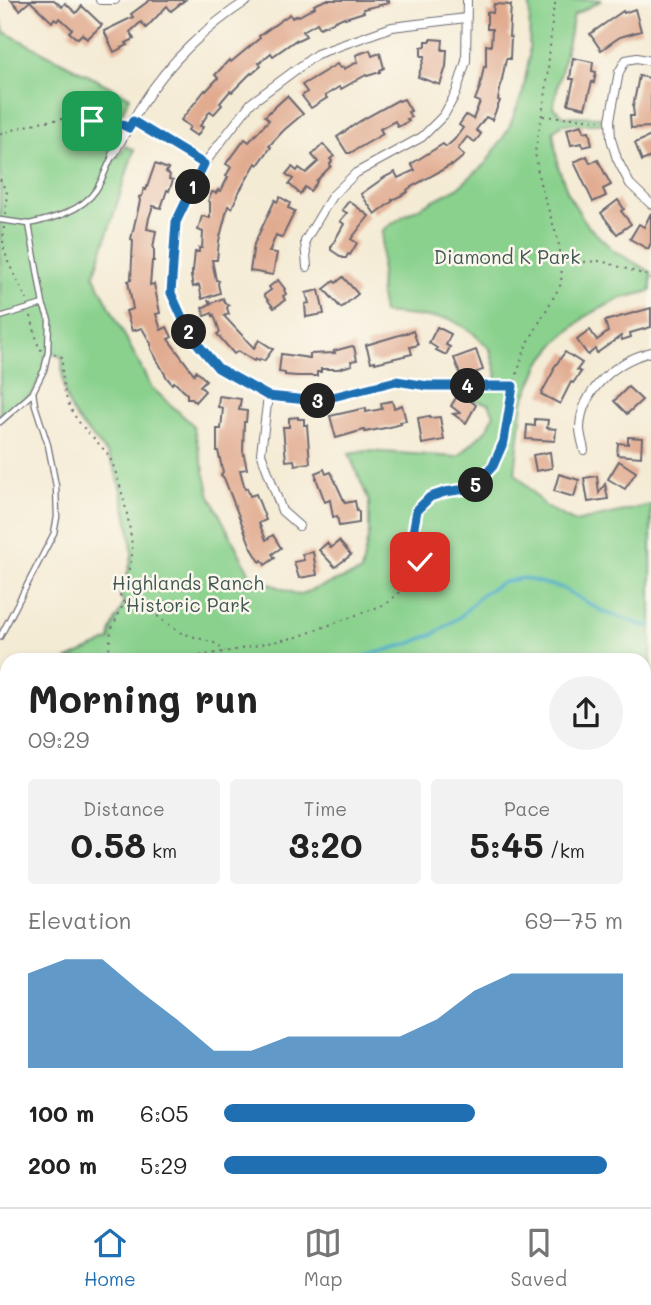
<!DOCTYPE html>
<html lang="en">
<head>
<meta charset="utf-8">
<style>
  body { margin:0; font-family:Mali,sans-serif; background:#f2f2f2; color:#222; height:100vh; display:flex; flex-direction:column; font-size:26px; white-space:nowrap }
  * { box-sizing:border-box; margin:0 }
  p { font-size:23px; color:#767676 }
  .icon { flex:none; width:38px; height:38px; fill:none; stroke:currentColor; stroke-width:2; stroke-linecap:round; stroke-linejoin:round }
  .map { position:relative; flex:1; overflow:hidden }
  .panel { position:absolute; left:0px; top:653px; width:651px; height:555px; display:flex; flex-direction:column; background:#fff; border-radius:21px 21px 0 0; box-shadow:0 4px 10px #0003 }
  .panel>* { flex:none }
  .pin { position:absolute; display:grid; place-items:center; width:60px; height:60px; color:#fff; margin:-30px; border-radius:14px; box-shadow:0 4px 10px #0006 }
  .km { position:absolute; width:35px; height:35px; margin:-18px; border-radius:50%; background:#222; color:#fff; font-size:19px; line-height:35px; text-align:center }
  .round { display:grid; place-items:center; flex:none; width:74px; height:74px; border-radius:37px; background:#f2f2f2 }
  .overview { display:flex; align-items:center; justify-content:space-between; height:119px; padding:0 28px }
  h1 { font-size:38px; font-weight:700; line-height:52px }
  .figures { display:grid; grid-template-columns:repeat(3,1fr); gap:10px; height:119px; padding:7px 28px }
  .figures div { display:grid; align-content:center; border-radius:7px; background:#f2f2f2; text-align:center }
  .figures b { font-size:35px; font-weight:700 }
  .figures small { font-size:19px; font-weight:400 }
  .figures p { font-size:19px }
  .chart { height:196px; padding:14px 28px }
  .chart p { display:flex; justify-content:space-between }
  .chart svg { width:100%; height:126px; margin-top:7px; fill:#1f6fb2; opacity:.7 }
  ul { padding:0 28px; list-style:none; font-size:23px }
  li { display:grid; grid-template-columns:112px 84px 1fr; align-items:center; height:52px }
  li i { height:18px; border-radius:9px; background:#1f6fb2 }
  .tab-bar { display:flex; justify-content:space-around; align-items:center; height:98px; border-top:2px solid #e0e0e0; background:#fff; font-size:19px; color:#767676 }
  .tab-bar a { display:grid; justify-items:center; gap:4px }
  .tab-bar .current { color:#1f6fb2 }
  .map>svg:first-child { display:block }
</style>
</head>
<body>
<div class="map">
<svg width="651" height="1207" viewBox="0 0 651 1207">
  <rect width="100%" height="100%" fill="#fbf7ec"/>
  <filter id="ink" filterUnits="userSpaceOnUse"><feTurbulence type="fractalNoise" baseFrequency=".0143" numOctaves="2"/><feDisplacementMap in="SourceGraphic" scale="14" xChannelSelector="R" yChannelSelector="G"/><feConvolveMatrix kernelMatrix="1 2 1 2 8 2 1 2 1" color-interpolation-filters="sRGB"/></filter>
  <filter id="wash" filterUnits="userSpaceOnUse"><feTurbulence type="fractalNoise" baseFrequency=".00686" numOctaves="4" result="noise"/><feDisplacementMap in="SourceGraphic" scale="28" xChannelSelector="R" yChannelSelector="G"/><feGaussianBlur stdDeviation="1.57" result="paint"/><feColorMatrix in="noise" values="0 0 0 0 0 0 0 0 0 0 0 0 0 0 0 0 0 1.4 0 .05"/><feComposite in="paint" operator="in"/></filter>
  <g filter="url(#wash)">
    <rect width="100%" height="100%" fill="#f4ebd4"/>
    <g fill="#89d18d" stroke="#567a64" stroke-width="2">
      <path d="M 530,0 L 602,0 L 574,15 L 553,107 L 564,116 L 601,117 L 600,124 L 562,124 L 553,131 L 558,166 L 569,196 L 588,226 L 614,251 L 651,272 L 651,291 L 619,299 L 586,316 L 558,341 L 540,363 L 523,402 L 515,473 L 546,507 L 575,522 L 651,505 L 651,991 L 644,991 L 644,660 L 66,660 L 110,640 L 111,630 L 124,603 L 120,595 C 124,582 131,567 132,554 C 132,533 119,472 108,455 C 101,445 91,436 83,427 C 64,405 62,385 62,357 L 48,352 L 44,370 L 33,392 L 0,419 L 0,16 L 4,32 L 130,97 L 103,147 L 118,156 L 125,146 L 134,150 L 94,276 L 151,387 L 193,425 L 210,496 L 251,576 L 298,595 L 361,572 L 369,533 L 369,501 L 349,454 L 366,451 L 458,457 L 488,428 L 494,414 L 489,404 L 451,393 L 452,386 L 492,383 L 497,375 L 490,349 L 472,332 L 450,319 L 383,313 L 380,295 L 383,230 L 405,215 L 459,187 L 486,163 L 508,130 L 523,92 L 529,58 Z"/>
      <path d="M 7,687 L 7,845 L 0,849 L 0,692 Z"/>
      <path d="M 268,1201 L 268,1200 L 475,1201 L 469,1207 L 264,1207 Z"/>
    </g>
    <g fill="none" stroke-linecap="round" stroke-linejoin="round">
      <g stroke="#47acc6" stroke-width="3.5">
        <path d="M 352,660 L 411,643 L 434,634 L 461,616 L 482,594 L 501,583 L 522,578 L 562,588 L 602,611 L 645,626 L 651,625"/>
        <path d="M 0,759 L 7,757"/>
        <path d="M 644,834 L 651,828"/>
        <path d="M 332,1207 L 338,1200"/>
      </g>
    </g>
    <g id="blocks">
      <g fill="#e1ab90">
        <path d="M 11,0 L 54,0 L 62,7 L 65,3 L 76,13 L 82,6 L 102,25 L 87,39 L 82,34 L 78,38 L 75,37 L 69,32 L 72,29 L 60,18 L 57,21 L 54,19 L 52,22 L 30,1 L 20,10 Z"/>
        <path d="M 150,0 L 185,0 L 171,11 L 167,6 L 146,28 L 141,22 L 130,32 L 134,39 L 126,43 L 128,45 L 114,52 L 104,31 L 133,17 L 131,14 Z"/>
        <path d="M 326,0 L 389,0 L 389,3 L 363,9 L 364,12 L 345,18 L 344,17 L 320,28 L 317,23 L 303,31 L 306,36 L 296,41 L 296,40 L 273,56 L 271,53 L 259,63 L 261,66 L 252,74 L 251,73 L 232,92 L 230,91 L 220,103 L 222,105 L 214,114 L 210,111 L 200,126 L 203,127 L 197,136 L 188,130 L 190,127 L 181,120 L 205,90 L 206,91 L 218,78 L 215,75 L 229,60 L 231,62 L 260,38 L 259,36 L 290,14 L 292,18 L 298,15 L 299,16 L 315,7 L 314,5 Z"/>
        <path d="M 494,4 L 511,5 L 509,37 L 511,37 L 510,59 L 506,59 L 498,100 L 500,101 L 492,120 L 486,117 L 476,130 L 481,134 L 475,142 L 467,137 L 458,149 L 464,156 L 452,166 L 451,165 L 411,187 L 407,190 L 408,192 L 392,200 L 393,201 L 375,214 L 361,194 L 385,177 L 395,172 L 398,178 L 415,170 L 411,164 L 443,144 L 446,147 L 454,140 L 463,128 L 459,125 L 466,115 L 473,119 L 480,102 L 475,100 L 480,87 L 484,66 L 486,67 L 486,45 L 491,46 L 492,29 L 487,29 L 487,12 L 493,13 Z"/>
        <path d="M 635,9 L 641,31 L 620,37 L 601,50 L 590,34 L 623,11 L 624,13 Z"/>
        <path d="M 431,39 L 443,40 L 442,50 L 447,50 L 446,67 L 440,85 L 418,77 L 425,56 L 421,56 L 421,47 L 426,46 L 426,41 L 431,41 Z"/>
        <path d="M 370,50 L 372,56 L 380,53 L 384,68 L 380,70 L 380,72 L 367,76 L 366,75 L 341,89 L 339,87 L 325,96 L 327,98 L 311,108 L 302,96 L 307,92 L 302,85 L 337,64 L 340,68 L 343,67 L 344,69 L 358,62 L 356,55 Z"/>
        <path d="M 573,58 L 593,62 L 592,71 L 596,72 L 594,83 L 592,82 L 585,108 L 568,104 L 574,79 L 570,79 Z"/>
        <path d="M 639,76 L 651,78 L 651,127 L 631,128 L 630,116 L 634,116 L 633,107 Z"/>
        <path d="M 287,96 L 303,114 L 284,130 L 269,146 L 271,147 L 258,165 L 256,163 L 239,192 L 232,208 L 228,206 L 219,241 L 217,260 L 212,260 L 216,280 L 219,281 L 218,284 L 220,293 L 202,299 L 199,285 L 193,287 L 191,276 L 192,276 L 192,271 L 193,271 L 195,252 L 199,252 L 199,248 L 202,248 L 203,232 L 198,230 L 202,216 L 210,218 L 210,202 L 208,201 L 212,192 L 216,193 L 218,190 L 221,191 L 228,177 L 226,176 L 231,167 L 226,164 L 233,154 L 234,154 L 245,139 L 249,142 L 269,120 L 265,116 Z"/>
        <path d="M 404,99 L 411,111 L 408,112 L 411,117 L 407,119 L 409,121 L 398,127 L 395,121 L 380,129 L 383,134 L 350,153 L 347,153 L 337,137 L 360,121 L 398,100 L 399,101 Z"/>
        <path d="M 582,125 L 584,132 L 589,131 L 592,145 L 583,147 L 582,143 L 571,145 L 567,129 Z"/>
        <path d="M 651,136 L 651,157 L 642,161 L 635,143 Z"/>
        <path d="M 323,144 L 334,156 L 330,159 L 332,161 L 330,164 L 331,166 L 316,181 L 317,182 L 310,191 L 305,187 L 300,194 L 289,184 L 293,179 L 286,174 L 292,167 L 297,171 L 299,168 L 306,173 L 318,162 L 312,155 Z"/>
        <path d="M 587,156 L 590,163 L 598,160 L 611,185 L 603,189 L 606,196 L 593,202 L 574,162 Z"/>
        <path d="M 155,164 L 168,169 L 166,172 L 170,175 L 169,179 L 173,180 L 169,191 L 167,190 L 161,208 L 153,206 L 149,218 L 147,229 L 156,231 L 153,248 L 154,248 L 154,261 L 152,261 L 150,285 L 154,284 L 160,313 L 156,314 L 161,330 L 167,327 L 172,337 L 168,339 L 194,374 L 196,371 L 206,380 L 200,386 L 205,391 L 195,402 L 191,398 L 187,398 L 187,394 L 174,382 L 172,384 L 167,378 L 151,349 L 151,344 L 142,328 L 132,331 L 126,311 L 133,309 L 128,281 L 131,280 L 133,240 L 131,239 L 140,201 L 139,197 L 142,196 L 144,189 L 146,190 Z"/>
        <path d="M 280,197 L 290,203 L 288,208 L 295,211 L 282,238 L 276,235 L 269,252 L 277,253 L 273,275 L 250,271 L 254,244 L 275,200 L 277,202 Z"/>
        <path d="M 618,200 L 624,209 L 621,211 L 631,224 L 617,234 L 601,213 Z"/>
        <path d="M 349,201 L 369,216 L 351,239 L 357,243 L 350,255 L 348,254 L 346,258 L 343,258 L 331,250 L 331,247 L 344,224 L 340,221 L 347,213 L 342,210 Z"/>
        <path d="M 651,213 L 651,243 L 648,249 L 630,239 L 639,224 L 644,227 Z"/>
        <path d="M 343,277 L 358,294 L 341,308 L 324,289 L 334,281 L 336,283 Z"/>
        <path d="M 278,280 L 285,289 L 284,290 L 286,294 L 283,296 L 285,300 L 274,308 L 264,295 L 271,290 L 269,287 Z"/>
        <path d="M 319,290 L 324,314 L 306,317 L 305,304 L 309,303 L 306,293 Z"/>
        <path d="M 223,298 L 225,303 L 229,305 L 227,308 L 229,314 L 224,316 L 254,348 L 259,340 L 273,349 L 264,361 L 260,359 L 259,361 L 256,359 L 254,361 L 238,351 L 234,354 L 217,334 L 220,332 L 214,315 L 213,316 L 212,313 L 205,316 L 202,308 L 210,304 L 208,300 L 212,303 Z"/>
        <path d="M 651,308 L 651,327 L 630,333 L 631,337 L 622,340 L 621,336 L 597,353 L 595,349 L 588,355 L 577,340 L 590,330 L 597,340 L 608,332 L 605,321 Z"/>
        <path d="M 437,327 L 451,334 L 446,345 L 450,347 L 446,355 L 436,350 L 437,348 L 429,343 Z"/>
        <path d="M 413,331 L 418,345 L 410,347 L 412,354 L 375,363 L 375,361 L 371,362 L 366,345 Z"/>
        <path d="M 352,346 L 354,347 L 357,360 L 351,361 L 352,365 L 338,369 L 321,369 L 321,372 L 317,372 L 317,376 L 297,376 L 285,375 L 285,373 L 279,372 L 281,354 L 310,358 L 310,354 L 335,353 L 334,351 Z"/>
        <path d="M 476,350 L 483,370 L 466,376 L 466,374 L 461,376 L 454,358 Z"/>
        <path d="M 565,352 L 582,363 L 577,370 L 581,372 L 573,383 L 571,382 L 560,404 L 541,394 L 554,370 L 553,369 Z"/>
        <path d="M 628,387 L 642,400 L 627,414 L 614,401 Z"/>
        <path d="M 459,393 L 476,405 L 466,423 L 453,414 L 460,413 L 451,406 Z"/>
        <path d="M 219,396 L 241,399 L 239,410 L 247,411 L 246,422 L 244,422 L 243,451 L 247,469 L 240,470 L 245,489 L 247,488 L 250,496 L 256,494 L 266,520 L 259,523 L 266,540 L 273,535 L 281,548 L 272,554 L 275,558 L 265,565 L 262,560 L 260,562 L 251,547 L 224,478 L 221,475 L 223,472 L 218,451 L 217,451 L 217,429 L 221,429 L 223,408 L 218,407 Z"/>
        <path d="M 392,401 L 394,408 L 402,405 L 406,421 L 400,422 L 401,424 L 390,427 L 365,432 L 364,430 L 336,438 L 330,416 L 366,408 L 366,412 L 382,409 L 381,403 Z"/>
        <path d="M 430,416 L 430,418 L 440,417 L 444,440 L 422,444 L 418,418 Z"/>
        <path d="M 298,417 L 298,419 L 304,419 L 304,425 L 307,425 L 310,463 L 295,465 L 294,460 L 286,461 L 283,427 L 289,427 L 289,418 Z"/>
        <path d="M 535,419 L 548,420 L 547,428 L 556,429 L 555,441 L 526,439 L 527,425 L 535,426 Z"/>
        <path d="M 628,437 L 642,438 L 641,457 L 617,455 L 618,443 L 628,444 Z"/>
        <path d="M 550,452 L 552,468 L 536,471 L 533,455 Z"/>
        <path d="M 619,461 L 636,472 L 625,489 L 608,479 Z"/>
        <path d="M 324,469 L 326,474 L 331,472 L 345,503 L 355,501 L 357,511 L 359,512 L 359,523 L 339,526 L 337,516 L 333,517 L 330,500 L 325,502 L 316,478 L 317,478 L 315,473 Z"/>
        <path d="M 559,474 L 579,480 L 574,497 L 554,491 Z"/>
        <path d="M 597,476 L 599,493 L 605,484 L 608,499 L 588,502 L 584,478 Z"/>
        <path d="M 339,541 L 351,555 L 335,567 L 319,550 L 327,543 L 331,548 Z"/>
        <path d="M 313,552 L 317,575 L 299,578 L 294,562 L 304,560 L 302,554 Z"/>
      </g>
    </g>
  </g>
  <g filter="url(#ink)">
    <use href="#blocks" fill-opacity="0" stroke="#6c6871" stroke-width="2"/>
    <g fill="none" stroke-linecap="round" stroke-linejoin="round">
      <defs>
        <g id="lane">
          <path d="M 0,220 L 29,224"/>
          <path d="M 0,317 L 43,304"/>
          <path d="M 0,422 L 33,393"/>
          <path d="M 0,637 L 54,533 L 57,517 L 56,486 L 48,445 L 35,405 L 33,392 L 44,370 L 48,352 L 49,320 L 43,304 L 29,224 C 52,219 82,211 96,190 C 103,179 107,166 113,155"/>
        </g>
        <g id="street">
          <path d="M 100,0 L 115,0"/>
          <path d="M 651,61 L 637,58 L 626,60 L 619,72 L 610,120 L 611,139 L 617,159 L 630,184 L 651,204"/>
          <path d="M 133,121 L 204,164"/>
          <path d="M 113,155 C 123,138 132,120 143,103 C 169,62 207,26 248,0"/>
          <path d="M 307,267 L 305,241 L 332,196 L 356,173 L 422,137 L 444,115 L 456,93 L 466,61 L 467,0"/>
          <path d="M 428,386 L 396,381 L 317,401 L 268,396 L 218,368 L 190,335 L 171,293 L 176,222 L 204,164 L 251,103 L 317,54 L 392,27 L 466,18"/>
          <path d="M 268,396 L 261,453 L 282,511 L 299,526"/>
          <path d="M 584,450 C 583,443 580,436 580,428 C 581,390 616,361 651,352"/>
          <path d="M 0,938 L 7,929"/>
          <path d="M 644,1095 L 644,1107"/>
          <path d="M 180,1200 L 189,1207"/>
          <path d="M 598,1207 L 608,1200"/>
        </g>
      </defs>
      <use href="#lane" stroke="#6c6871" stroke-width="7"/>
      <use href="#street" stroke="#6c6871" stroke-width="10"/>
      <g stroke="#6c6871" stroke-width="2" stroke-dasharray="2 5" stroke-linecap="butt">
        <path d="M 543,116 L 600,120"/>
        <path d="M 0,134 L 39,122 L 71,118 L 104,122 L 114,121 L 118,123"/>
        <path d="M 0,179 L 7,193 L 5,215"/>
        <path d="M 4,227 L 3,245 L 8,262 L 27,300"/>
        <path d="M 563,263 L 601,261 L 649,276 L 651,279"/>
        <path d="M 31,316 L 39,349 L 42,350"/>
        <path d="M 54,354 L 62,357 C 62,385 64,405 83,427 C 91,436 101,445 108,455 C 119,472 133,533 132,554 C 131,567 124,582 120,595 L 124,603 L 111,630 L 108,660"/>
        <path d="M 437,386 L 512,386"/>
        <path d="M 125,603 L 141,607 L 156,615 L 179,632 L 214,643 L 225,651"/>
        <path d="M 172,660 L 230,651 L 297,637 L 386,604 L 410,583 L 420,562 L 413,533 L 417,510 L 430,497 L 445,492 L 473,488 L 493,466 L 504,441 L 513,386 L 526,346 L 561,284 L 562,263 L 558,240 L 539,180 L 535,152 L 546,92 L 553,12 L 556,0"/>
        <path d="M 0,799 L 7,795"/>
        <path d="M 0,890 L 7,898"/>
      </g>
      <use href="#lane" stroke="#fff" stroke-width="4.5"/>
      <use href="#street" stroke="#fff" stroke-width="8"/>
    </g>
  </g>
  <g fill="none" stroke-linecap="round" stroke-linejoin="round" filter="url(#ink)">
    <defs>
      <path id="route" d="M 92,121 L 104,122 L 114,121 L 129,128 L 133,121 L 204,164 L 176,222 L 171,293 L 190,335 L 218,368 L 268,396 L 317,401 L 396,381 L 428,386 L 513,386 L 504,441 L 493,466 L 473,488 L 445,492 L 430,497 L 417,510 L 413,533 L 420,562"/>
    </defs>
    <use href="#route" stroke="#fff" stroke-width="14"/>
    <use href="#route" stroke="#1f6fb2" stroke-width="9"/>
  </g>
  <g text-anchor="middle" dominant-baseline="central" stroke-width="5" stroke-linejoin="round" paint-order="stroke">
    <g font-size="19" fill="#415754" stroke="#fbf7ec">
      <text x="507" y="256">Diamond K Park</text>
      <text x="188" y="582">Highlands Ranch<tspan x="188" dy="22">Historic Park</tspan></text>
    </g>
  </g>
</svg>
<div class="pin" style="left:92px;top:121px;background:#1e9e55"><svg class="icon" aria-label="arrive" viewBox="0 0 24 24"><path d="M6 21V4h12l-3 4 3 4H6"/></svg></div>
<div class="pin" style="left:420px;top:562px;background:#d93025"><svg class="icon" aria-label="check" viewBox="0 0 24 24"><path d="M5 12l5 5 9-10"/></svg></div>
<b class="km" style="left:193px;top:187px">1</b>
<b class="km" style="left:189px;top:332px">2</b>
<b class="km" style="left:318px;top:401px">3</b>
<b class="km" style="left:468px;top:386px">4</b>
<b class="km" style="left:476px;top:485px">5</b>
<section class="panel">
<div class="overview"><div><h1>Morning run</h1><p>09:29</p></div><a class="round"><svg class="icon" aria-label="share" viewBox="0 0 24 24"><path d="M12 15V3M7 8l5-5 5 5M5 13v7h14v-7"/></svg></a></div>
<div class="figures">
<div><p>Distance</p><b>0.58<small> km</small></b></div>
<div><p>Time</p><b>3:20</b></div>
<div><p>Pace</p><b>5:45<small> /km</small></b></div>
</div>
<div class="chart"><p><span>Elevation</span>69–75 m</p>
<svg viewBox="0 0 160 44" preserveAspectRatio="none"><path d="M0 44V11L10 6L20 6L30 17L40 27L50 38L60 38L70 33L80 33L90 33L100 33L110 27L120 17L130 11L140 11L150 11L160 11V44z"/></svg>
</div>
<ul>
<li><b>100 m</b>6:05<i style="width:63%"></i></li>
<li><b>200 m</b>5:29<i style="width:96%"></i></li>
</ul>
</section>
</div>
<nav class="tab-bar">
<a class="current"><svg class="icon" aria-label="home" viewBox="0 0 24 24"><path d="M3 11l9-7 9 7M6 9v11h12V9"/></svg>Home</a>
<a><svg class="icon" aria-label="map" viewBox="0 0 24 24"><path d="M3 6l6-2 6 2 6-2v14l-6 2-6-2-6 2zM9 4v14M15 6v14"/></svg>Map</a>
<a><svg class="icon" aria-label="saved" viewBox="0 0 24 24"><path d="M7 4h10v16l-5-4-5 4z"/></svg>Saved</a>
</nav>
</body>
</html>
